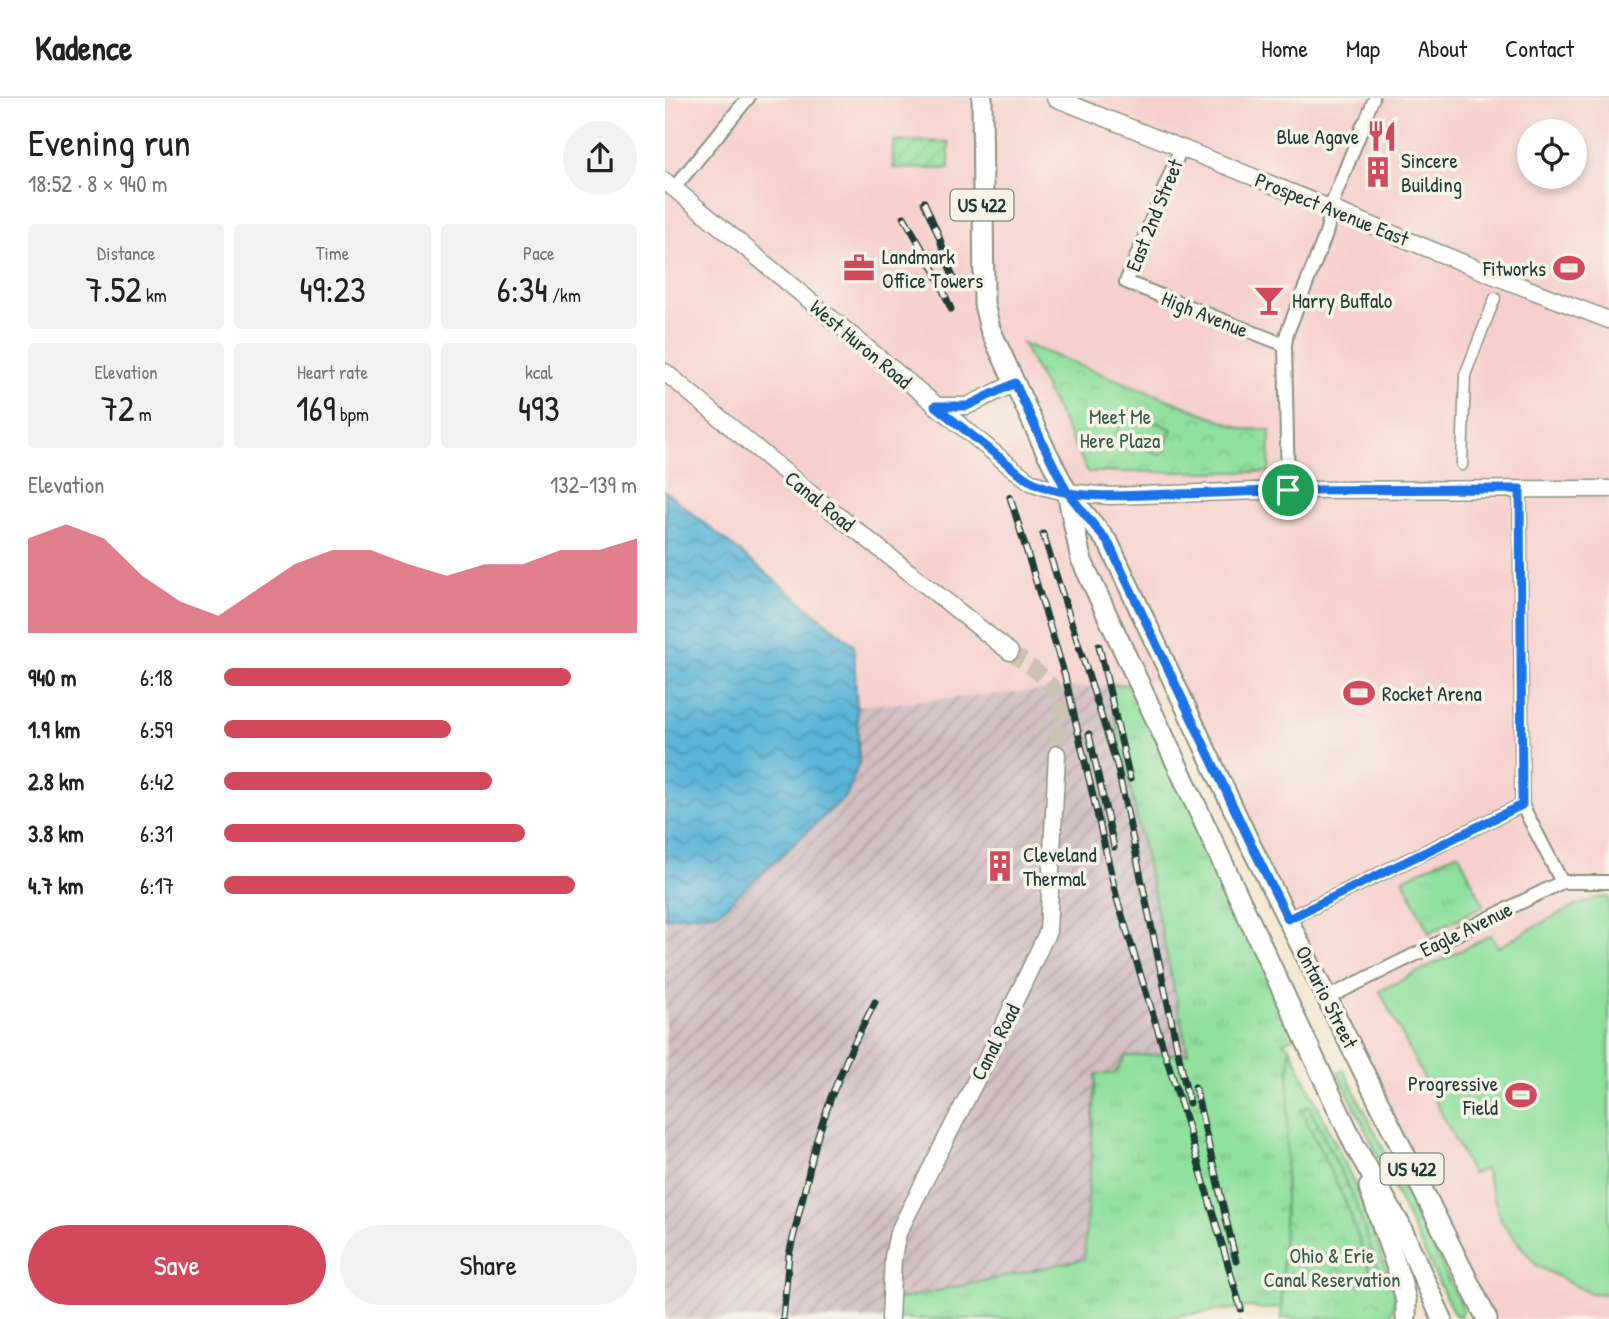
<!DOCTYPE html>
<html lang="en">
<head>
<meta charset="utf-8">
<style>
  body { margin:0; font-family:"Patrick Hand",sans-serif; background:#f2f2f2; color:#222; height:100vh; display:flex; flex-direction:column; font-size:26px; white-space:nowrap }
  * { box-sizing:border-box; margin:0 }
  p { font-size:23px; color:#767676 }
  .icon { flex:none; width:38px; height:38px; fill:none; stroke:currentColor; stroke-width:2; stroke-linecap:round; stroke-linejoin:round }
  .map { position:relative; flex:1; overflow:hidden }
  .details { display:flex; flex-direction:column; background:#fff; width:665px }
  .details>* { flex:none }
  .buttons { position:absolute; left:852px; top:21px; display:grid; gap:14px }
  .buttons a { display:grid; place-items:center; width:70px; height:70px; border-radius:50%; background:#fff; box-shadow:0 4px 10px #0003; font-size:35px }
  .pin { position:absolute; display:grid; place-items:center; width:60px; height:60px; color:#fff; margin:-30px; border:4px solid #fff; border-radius:50%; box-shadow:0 2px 7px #0007 }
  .round { display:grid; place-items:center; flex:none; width:74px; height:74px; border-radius:37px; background:#f2f2f2 }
  .summary { display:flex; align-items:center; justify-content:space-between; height:119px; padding:0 28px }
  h1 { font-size:38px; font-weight:600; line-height:52px }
  .figures { display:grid; grid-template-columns:repeat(3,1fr); gap:10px; height:119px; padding:7px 28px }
  .figures div { display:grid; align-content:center; border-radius:7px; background:#f2f2f2; text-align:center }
  .figures b { font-size:35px; font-weight:600 }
  .figures small { font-size:19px; font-weight:400 }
  .figures p { font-size:19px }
  .chart { height:196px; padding:14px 28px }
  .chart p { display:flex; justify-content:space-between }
  .chart svg { width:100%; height:126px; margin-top:7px; fill:#d1495b; opacity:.7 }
  .action { display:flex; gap:14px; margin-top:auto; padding:14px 28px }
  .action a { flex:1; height:80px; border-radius:42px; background:#d1495b; color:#fff; font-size:28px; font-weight:600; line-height:80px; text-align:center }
  .action a+a { background:#f2f2f2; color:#222 }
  ul { padding:0 28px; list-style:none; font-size:23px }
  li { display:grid; grid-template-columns:112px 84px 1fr; align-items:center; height:52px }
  li i { height:18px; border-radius:9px; background:#d1495b }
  header { display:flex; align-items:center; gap:42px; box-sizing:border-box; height:98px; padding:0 35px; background:#fff; border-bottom:2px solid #e0e0e0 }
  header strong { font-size:33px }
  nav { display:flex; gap:38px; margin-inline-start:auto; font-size:24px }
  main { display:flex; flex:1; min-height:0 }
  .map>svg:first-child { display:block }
</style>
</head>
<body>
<header>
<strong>Kadence</strong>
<nav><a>Home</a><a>Map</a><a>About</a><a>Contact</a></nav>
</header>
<main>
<section class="details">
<div class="summary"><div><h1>Evening run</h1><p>18:52 · 8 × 940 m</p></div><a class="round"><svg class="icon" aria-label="share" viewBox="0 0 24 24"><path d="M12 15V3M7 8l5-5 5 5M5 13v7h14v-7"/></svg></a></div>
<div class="figures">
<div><p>Distance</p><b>7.52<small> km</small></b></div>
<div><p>Time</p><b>49:23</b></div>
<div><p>Pace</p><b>6:34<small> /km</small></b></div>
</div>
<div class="figures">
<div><p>Elevation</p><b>72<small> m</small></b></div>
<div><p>Heart rate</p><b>169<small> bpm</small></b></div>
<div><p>kcal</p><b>493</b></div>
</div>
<div class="chart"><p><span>Elevation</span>132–139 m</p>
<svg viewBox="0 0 160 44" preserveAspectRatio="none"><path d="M0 44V11L10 6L20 11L30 24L40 33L50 38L60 29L70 20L80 15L90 15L100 20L110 24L120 20L130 20L140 15L150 15L160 11V44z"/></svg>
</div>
<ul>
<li><b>940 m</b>6:18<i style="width:84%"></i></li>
<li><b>1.9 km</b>6:59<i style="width:55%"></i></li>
<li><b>2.8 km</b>6:42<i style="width:65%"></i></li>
<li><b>3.8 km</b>6:31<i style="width:73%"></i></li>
<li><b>4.7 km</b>6:17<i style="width:85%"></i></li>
</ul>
<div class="action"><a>Save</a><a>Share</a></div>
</section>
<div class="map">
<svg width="944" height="1221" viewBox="0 0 944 1221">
  <defs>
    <pattern id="industrial-furrows" width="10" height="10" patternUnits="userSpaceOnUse" patternTransform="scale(1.75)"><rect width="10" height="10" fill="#d2bec3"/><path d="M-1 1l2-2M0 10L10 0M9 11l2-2" fill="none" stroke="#aa9c9f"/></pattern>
    <pattern id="grass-tufts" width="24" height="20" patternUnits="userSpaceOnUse" patternTransform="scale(1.75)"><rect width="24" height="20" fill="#90e09e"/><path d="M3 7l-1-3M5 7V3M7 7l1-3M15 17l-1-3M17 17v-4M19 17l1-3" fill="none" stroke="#7cc189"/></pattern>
    <pattern id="park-crowns" width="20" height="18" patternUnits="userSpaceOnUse" patternTransform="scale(1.75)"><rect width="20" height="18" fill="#90e09e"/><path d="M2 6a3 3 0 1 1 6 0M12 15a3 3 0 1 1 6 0" fill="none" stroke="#7cc189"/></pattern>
    <pattern id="garden-furrows" width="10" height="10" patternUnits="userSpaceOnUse" patternTransform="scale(1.75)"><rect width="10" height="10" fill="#90e09e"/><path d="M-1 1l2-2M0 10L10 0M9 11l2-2" fill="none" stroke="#7cc189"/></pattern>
    <pattern id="water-waves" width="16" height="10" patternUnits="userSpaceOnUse" patternTransform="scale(1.75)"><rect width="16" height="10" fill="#5ab5d8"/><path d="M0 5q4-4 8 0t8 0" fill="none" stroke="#4a94b0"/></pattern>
  </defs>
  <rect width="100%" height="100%" fill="#f7f3e8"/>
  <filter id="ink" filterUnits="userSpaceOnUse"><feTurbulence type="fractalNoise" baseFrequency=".0143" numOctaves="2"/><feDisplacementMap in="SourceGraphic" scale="14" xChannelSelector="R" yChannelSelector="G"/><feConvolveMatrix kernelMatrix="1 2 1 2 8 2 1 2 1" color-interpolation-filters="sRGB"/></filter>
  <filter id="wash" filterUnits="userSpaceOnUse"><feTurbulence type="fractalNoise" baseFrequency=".00686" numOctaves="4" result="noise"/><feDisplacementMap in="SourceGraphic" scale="28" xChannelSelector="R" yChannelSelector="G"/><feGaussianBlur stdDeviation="1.57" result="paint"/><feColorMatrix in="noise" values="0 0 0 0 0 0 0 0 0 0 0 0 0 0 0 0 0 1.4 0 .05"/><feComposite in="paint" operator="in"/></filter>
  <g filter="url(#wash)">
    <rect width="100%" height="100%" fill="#f5e5ce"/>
    <path fill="#f7d0cd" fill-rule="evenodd" d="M 0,0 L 944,0 L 944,1221 L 822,1221 L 506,576 L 474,586 L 191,608 L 188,547 L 0,393 ZM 864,33 L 910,33 L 910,79 L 864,79 Z"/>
    <path fill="url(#industrial-furrows)" d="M 443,587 L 523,955 L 461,958 L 449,976 L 431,977 L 419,1161 L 226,1203 L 225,1221 L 0,1221 L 0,820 L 54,814 L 194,664 L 191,608 Z"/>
    <g fill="url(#grass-tufts)" stroke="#588e69" stroke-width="2">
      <path d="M 474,586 L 637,936 L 618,944 L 625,949 L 624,999 L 616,1209 L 601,1211 L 585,1209 L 483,1221 L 225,1221 L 226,1203 L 419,1161 L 431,976 L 449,976 L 461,958 L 523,955 L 443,587 Z"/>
      <path d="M 793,754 L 819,808 L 764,835 L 738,781 Z"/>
      <path d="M 679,972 L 798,1210 L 795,1218 L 791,1218 L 788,1214 L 673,974 Z"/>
    </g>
    <g fill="url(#park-crowns)" stroke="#588e69" stroke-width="2">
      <path d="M 357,245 L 579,331 L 605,332 L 604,374 L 423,374 Z"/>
      <path d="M 625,949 L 697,1102 L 729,1193 C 730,1204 730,1213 721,1221 L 616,1220 Z"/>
    </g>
    <g fill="url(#garden-furrows)" stroke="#588e69" stroke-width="2">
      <path d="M 228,43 L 284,44 L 284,71 L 228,70 Z"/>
      <path d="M 644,1008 L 689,1101 L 715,1176 L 707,1179 L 681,1105 L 636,1012 Z"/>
    </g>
    <g fill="#90e09e" stroke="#588e69" stroke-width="2">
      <path d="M 461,312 L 507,331 L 496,357 L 450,338 Z"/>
      <path d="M 944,799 L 944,1196 L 924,1195 L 872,1168 L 836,1123 L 820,1071 L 807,1076 L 715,893 L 826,837 L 833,849 C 860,835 916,799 944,799 Z"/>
    </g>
    <path fill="url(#water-waves)" stroke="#3c7986" stroke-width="2" d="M 0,393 L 189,547 L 194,664 L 182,697 L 54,814 L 0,820 Z"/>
  </g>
  <g filter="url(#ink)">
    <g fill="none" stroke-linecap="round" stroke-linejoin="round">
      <path stroke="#cac3af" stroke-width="16" stroke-dasharray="16 8" stroke-linecap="butt" d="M 345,554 C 362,567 391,583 395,606 C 397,618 393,643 392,656"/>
      <defs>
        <g id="pedestrian">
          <path d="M 699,25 L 709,0"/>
          <path d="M 797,367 L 800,277 L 830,200"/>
        </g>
        <g id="minor">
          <path d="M 516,50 L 461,184 L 620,247"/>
          <path d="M 9,90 L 83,0"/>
          <path d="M 855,391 L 857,707 L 897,784"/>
          <path d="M 623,392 L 620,247 L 622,235 L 661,136 L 669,100 L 699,25"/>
          <path d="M 623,821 L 857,707"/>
          <path d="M 662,900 L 897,784 L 944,784"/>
        </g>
        <g id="tertiary">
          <path d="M 390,0 L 554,65 L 840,182 L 944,222"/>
          <path d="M 0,83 L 346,369 L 366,384 L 380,389 L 402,394 L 445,398 L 623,392 L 944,391"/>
          <path d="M 0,274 L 157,405 L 345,554"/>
          <path d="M 270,308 L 302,308 L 350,285"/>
          <path d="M 225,1221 L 228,1159 L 233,1135 L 332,941 L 383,833 L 392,656"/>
        </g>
        <g id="primary">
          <path d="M 317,0 L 319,206 L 325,231 L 378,347 L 402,394 L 444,446 L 585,746 L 822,1221"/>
          <path d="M 403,399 L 416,461 L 690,1048 L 735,1127 L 777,1221"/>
          <path d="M 704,1089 L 736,1182 L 741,1203 L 741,1221"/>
        </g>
      </defs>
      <use href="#pedestrian" stroke="#8a9181" stroke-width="13"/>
      <use href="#minor" stroke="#8a9181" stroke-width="16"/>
      <use href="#tertiary" stroke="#8a9181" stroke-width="19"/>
      <use href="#primary" stroke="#8a9181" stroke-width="23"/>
      <use href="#pedestrian" stroke="#fff" stroke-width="10"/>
      <use href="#minor" stroke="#fff" stroke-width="12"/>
      <use href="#tertiary" stroke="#fff" stroke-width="16"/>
      <use href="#primary" stroke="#fff" stroke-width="19"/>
      <defs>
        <g id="rail">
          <path d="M 259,104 L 273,136 L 290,185"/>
          <path d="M 239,119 L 270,173 L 286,211"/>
          <path d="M 345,399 L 400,578 L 452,801 L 518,1013 L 576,1211"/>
          <path d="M 378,436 L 452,667 L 524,1005"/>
          <path d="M 434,548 L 465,681"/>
          <path d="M 424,636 L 449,749"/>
          <path d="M 530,989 L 571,1163"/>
          <path d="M 118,1221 L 124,1157 L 151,1044 L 166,999 L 187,949 L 210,904"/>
        </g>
      </defs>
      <use href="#rail" stroke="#1f3d34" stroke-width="7"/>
      <use href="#rail" stroke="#f7f3e8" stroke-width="4.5" stroke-dasharray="13" stroke-linecap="butt"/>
    </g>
  </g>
  <g fill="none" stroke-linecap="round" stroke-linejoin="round" filter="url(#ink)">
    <defs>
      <path id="route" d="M 623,392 C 585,394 547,395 509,396 C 463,397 399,405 359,379 L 270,308 L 302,308 L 350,285 L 378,346 L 402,394 L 444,446 L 586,746 L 623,821 L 857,707 L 855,391 L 623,392"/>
    </defs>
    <use href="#route" stroke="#fff" stroke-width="14"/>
    <use href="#route" stroke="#1a73e8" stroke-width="9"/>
  </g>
  <defs>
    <symbol id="restaurant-bare" viewBox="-9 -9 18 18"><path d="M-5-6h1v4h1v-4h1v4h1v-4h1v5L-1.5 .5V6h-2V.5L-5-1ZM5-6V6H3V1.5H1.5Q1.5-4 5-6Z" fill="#d1495b" stroke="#f7f3e8" stroke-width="2.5" paint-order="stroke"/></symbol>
    <symbol id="building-bare" viewBox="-9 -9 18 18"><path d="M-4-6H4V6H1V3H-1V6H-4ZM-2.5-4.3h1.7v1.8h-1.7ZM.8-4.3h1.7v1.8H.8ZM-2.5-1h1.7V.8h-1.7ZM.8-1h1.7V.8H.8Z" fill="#d1495b" stroke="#f7f3e8" stroke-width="2.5" paint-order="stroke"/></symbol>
    <symbol id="office-bare" viewBox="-9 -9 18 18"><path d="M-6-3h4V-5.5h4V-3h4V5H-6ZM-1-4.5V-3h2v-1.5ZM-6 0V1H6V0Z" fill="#d1495b" stroke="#f7f3e8" stroke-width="2.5" paint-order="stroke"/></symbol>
    <symbol id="stadium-bare" viewBox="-9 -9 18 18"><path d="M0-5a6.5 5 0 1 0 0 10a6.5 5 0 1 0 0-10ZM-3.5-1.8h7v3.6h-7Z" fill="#d1495b" stroke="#f7f3e8" stroke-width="2.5" paint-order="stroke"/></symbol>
    <symbol id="bar-bare" viewBox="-9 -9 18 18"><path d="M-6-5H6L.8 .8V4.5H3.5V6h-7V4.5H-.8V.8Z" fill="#d1495b" stroke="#f7f3e8" stroke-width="2.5" paint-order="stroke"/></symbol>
  </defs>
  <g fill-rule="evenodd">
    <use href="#restaurant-bare" x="695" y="16" width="44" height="44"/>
    <use href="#building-bare" x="691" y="52" width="44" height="44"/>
    <use href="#office-bare" x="172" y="148" width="44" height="44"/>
    <use href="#stadium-bare" x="882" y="148" width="44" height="44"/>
    <use href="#bar-bare" x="582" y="180" width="44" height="44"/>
    <use href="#stadium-bare" x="672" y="573" width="44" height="44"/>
    <use href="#building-bare" x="313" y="746" width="44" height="44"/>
    <use href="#stadium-bare" x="834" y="975" width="44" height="44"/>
  </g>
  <g text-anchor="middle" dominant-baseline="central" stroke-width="7" stroke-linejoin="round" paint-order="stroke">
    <g fill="#f7f3e8" stroke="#60746a" stroke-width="2">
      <rect x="285.5" y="91.5" width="63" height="31" rx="5"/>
      <rect x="715.5" y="1055.5" width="63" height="31" rx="5"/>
    </g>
    <g font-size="19" font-weight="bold" fill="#1f3d34">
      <text x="317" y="107">US 422</text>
      <text x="747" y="1071">US 422</text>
    </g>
    <g font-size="21" fill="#1f3d34" stroke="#f7f3e8" text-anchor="start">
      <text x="694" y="38" text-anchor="end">Blue Agave</text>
      <text x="736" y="62">Sincere<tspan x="736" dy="24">Building</tspan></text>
      <text x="217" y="158">Landmark<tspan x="217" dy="24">Office Towers</tspan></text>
      <text x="881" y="170" text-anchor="end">Fitworks</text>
      <text x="627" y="202">Harry Buffalo</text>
      <text x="717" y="595">Rocket Arena</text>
      <text x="358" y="756">Cleveland<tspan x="358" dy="24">Thermal</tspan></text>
      <text x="833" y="985" text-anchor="end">Progressive<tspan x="833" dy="24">Field</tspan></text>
    </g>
    <g font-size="21" fill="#1f3d34" stroke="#f7f3e8">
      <text transform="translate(667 111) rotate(22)">Prospect Avenue East</text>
      <text transform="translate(489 117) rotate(-68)">East 2nd Street</text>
      <text transform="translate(540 216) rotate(22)">High Avenue</text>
      <text transform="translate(196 246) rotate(40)">West Huron Road</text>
      <text transform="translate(155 403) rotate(39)">Canal Road</text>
      <text transform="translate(801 831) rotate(-26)">Eagle Avenue</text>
      <text transform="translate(662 899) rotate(63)">Ontario Street</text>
      <text transform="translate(330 944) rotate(-63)">Canal Road</text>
    </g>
    <g font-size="21" fill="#365e49" stroke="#f7f3e8">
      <text x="455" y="318">Meet Me<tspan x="455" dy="24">Here Plaza</tspan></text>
      <text x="667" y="1157">Ohio &amp; Erie<tspan x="667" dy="24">Canal Reservation</tspan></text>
    </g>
  </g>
</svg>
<div class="buttons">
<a><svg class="icon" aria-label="locate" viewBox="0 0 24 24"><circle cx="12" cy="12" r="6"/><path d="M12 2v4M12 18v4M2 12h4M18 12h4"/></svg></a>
</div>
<div class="pin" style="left:623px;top:392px;background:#1e9e55"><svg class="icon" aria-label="arrive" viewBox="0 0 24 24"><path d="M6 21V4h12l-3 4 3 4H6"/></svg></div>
</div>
</main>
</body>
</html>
